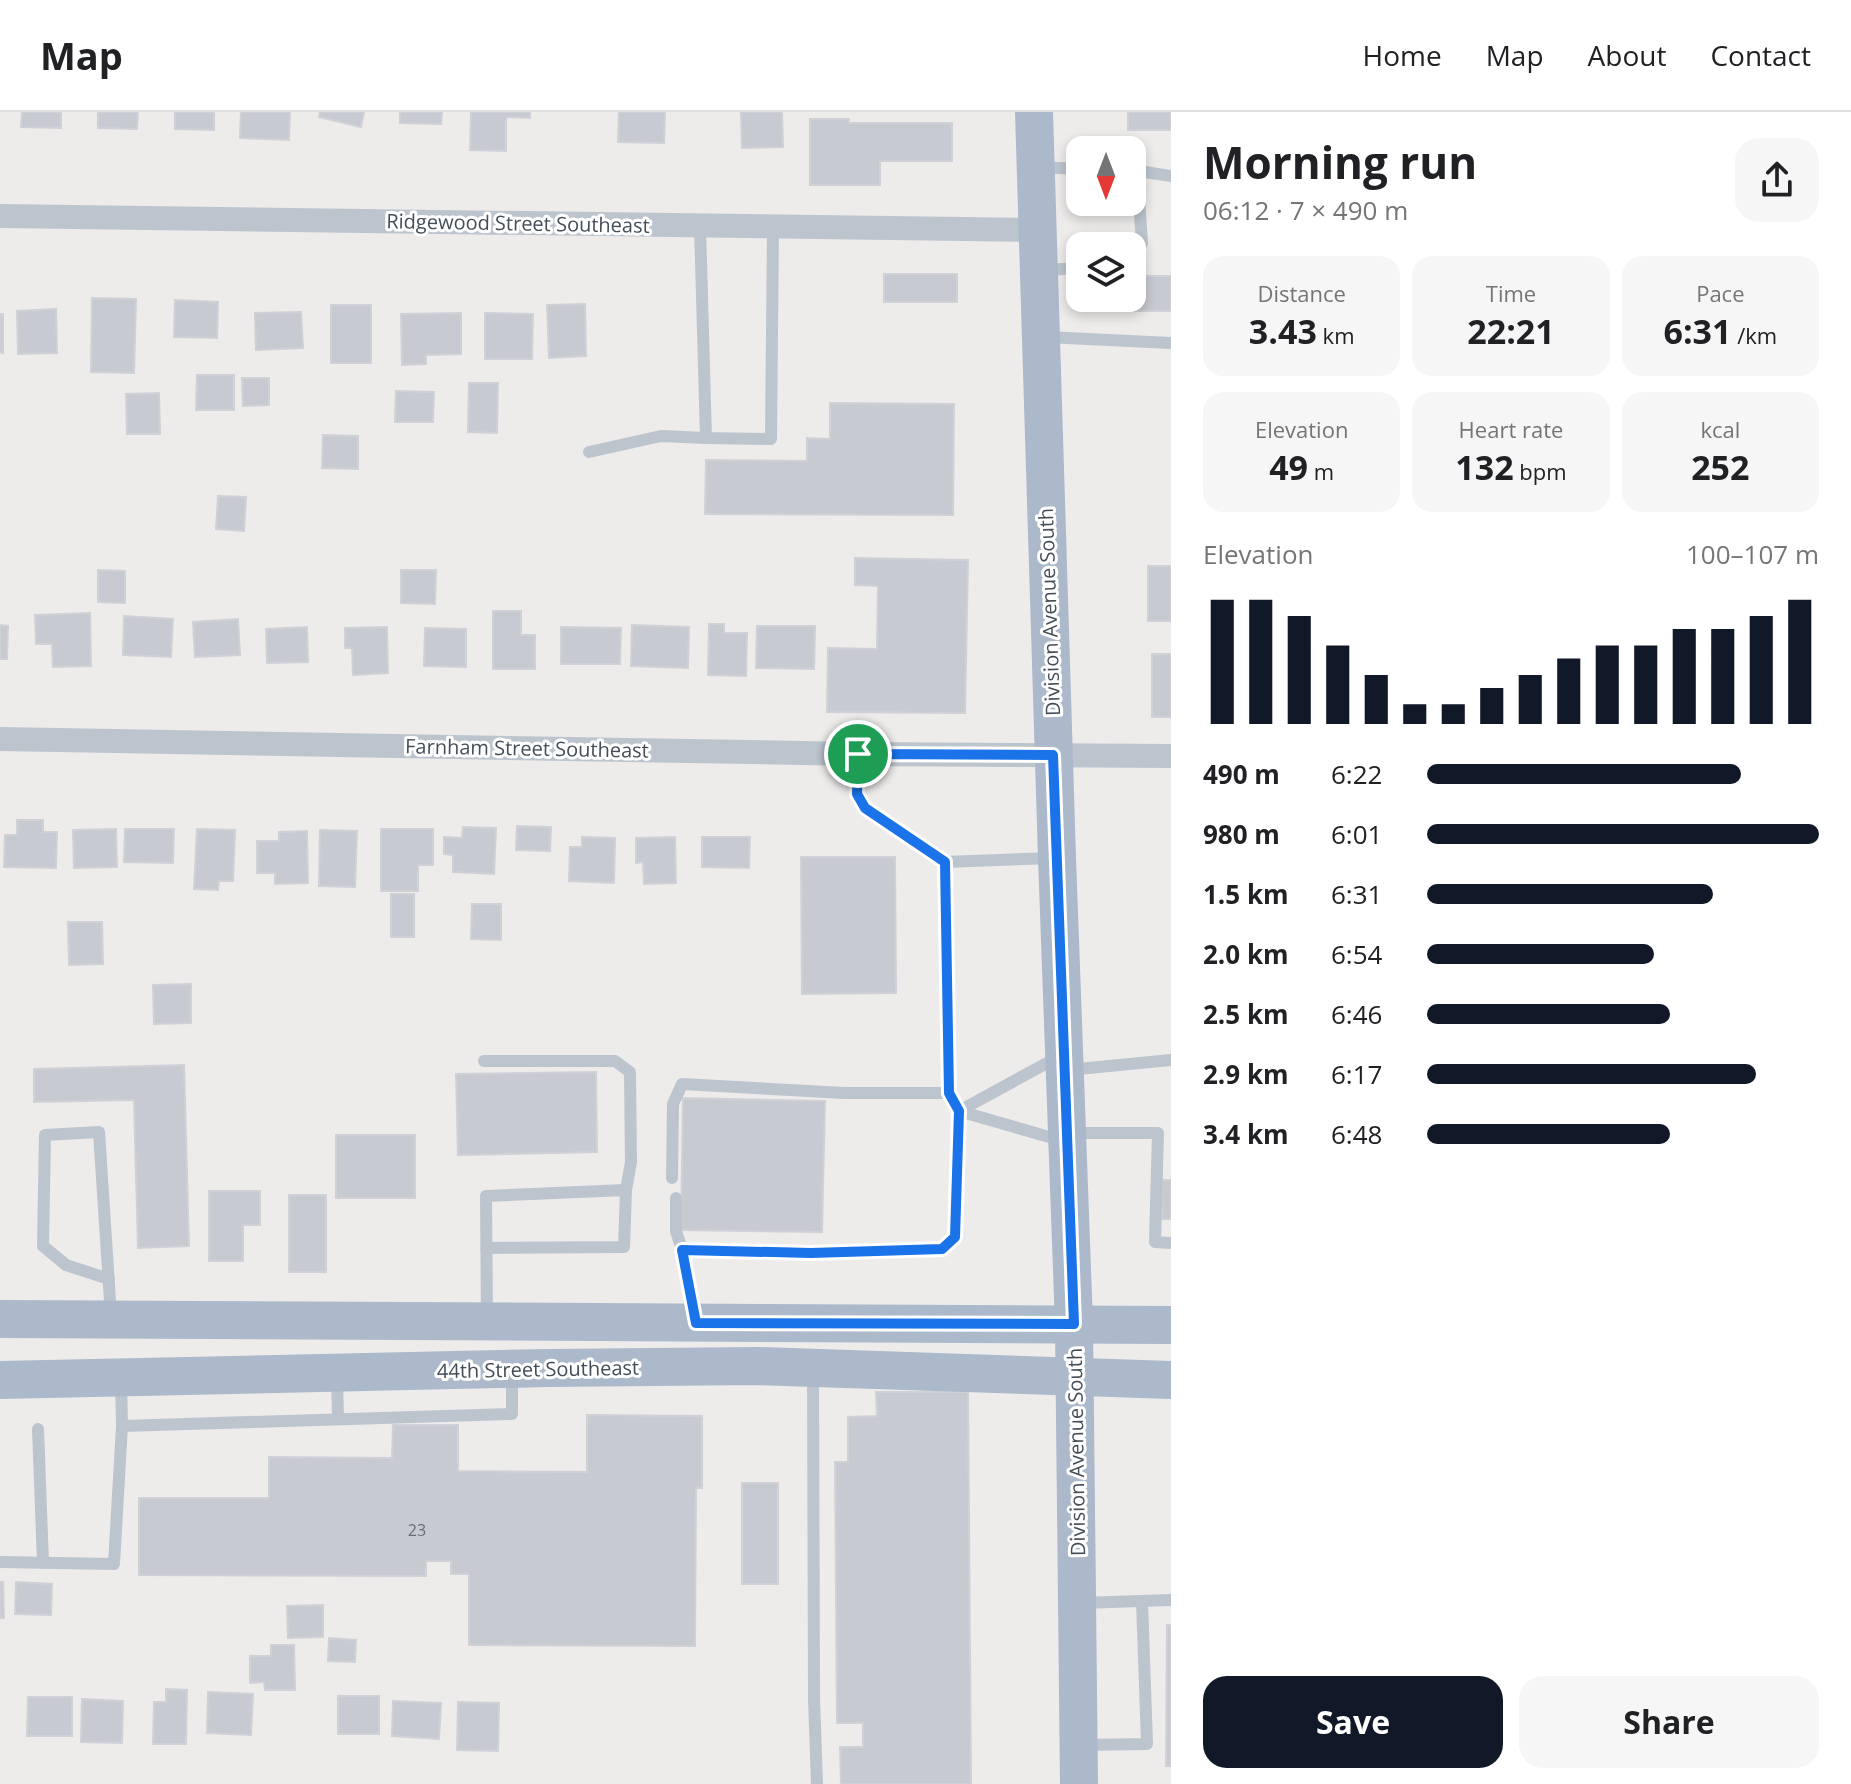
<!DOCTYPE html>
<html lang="en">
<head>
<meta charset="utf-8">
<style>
  body { margin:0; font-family:"Open Sans",sans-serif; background:#f6f6f6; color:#202124; height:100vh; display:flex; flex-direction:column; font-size:30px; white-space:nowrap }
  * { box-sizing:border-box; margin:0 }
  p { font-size:26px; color:#757577 }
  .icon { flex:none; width:44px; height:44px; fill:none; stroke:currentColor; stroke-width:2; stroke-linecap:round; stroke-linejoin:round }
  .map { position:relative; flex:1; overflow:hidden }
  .panel { display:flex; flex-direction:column; background:#fff; width:680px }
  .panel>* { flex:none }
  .needle { width:52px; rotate:180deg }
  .buttons { position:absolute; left:1066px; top:24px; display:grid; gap:16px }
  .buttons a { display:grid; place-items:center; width:80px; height:80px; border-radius:16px; background:#fff; box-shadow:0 4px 12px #0003; font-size:40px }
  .pin { position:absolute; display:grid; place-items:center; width:68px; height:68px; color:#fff; margin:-34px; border:4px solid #fff; border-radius:50%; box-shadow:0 2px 8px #0007 }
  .round { display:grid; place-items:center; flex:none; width:84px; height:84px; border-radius:24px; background:#f6f6f6 }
  .overview { display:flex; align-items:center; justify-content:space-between; height:136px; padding:0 32px }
  h1 { font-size:44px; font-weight:700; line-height:60px }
  .metrics { display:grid; grid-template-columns:repeat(3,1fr); gap:12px; height:136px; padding:8px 32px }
  .metrics div { display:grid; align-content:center; border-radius:20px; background:#f6f6f6; text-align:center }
  .metrics b { font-size:34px; font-weight:700 }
  .metrics small { font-size:22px; font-weight:400 }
  .metrics p { font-size:22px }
  .chart { height:224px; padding:16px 32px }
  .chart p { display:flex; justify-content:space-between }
  .chart svg { width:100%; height:144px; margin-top:8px; stroke:#111827; stroke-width:6 }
  .primary-button { display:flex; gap:16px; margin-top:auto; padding:16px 32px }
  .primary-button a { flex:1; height:92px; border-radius:24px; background:#111827; color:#fff; font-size:32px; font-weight:700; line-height:92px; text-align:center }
  .primary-button a+a { background:#f6f6f6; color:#202124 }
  ul { padding:0 32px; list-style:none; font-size:26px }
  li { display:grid; grid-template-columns:128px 96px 1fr; align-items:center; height:60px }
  li i { height:20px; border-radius:10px; background:#111827 }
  header { display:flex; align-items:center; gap:48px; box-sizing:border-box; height:112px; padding:0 40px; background:#fff; border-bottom:2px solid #e0e0e0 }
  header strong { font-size:38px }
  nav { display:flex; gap:44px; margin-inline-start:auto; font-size:28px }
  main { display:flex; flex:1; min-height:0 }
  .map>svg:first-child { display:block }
</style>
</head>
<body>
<header>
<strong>Map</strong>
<nav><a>Home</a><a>Map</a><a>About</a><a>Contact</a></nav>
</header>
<main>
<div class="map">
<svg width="1171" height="1672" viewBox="0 0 1171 1672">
  <rect width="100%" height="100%" fill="#eeebeb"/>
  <g fill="#c8cad1" stroke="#cfd1d7" stroke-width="2">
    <path d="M 22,0 L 61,0 L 61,16 L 21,15 Z"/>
    <path d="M 98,0 L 138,0 L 137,17 L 98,16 Z"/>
    <path d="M 175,0 L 214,0 L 214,18 L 175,17 Z"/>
    <path d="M 241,0 L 290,0 L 289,28 L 240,26 Z"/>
    <path d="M 320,0 L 364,0 L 361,15 L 319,5 Z"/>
    <path d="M 400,0 L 442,0 L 441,12 L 400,11 Z"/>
    <path d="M 471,0 L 530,0 L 530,6 L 506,5 L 506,39 L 470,38 Z"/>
    <path d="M 619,0 L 665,0 L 664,31 L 618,30 Z"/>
    <path d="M 741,0 L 782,0 L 783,35 L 742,36 Z"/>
    <rect x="1128" y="0" width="43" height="18"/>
    <path d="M 810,7 L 849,7 L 849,11 L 952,11 L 952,49 L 880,49 L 880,73 L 810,73 Z"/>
    <rect x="884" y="162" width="73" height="28"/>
    <path d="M 1132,164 L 1171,164 L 1171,199 L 1121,199 L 1121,186 L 1132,186 Z"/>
    <path d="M 92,186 L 136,187 L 134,261 L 91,260 Z"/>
    <path d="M 175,188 L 218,190 L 217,226 L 174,225 Z"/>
    <path d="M 585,192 L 586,244 L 549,246 L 547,193 Z"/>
    <rect x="331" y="193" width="40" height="58"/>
    <path d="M 56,197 L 57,241 L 18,242 L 17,199 Z"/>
    <path d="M 301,200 L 303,236 L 256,238 L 255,201 Z"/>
    <path d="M 461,201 L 461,242 L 426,243 L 426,252 L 402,253 L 401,202 Z"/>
    <path d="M 485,201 L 533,202 L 532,247 L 485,247 Z"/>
    <path d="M 0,202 L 3,202 L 3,241 L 0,240 Z"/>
    <path d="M 197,263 L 234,263 L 234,298 L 196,298 Z"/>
    <path d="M 242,266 L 269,266 L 269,293 L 243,294 Z"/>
    <path d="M 469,271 L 498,271 L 497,321 L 468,320 Z"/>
    <path d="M 396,279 L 434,280 L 433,310 L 395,310 Z"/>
    <path d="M 159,281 L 160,322 L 127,322 L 126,282 Z"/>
    <path d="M 830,291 L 954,292 L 953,403 L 705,402 L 706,348 L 807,349 L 807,326 L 830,327 Z"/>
    <path d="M 323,323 L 358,324 L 358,357 L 322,356 Z"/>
    <path d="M 218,384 L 246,385 L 244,419 L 216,417 Z"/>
    <path d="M 855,446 L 968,448 L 965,601 L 827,600 L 828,536 L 877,537 L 878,474 L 855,473 Z"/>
    <rect x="1148" y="454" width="23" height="55"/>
    <path d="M 98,458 L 125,459 L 125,491 L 98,490 Z"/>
    <path d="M 401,458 L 436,458 L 435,492 L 401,491 Z"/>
    <path d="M 493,499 L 521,499 L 521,523 L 535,523 L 535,557 L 493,557 Z"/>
    <path d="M 90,501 L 91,554 L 53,555 L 52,532 L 36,532 L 35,503 Z"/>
    <path d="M 124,504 L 173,507 L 171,545 L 123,543 Z"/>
    <path d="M 238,507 L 240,543 L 195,545 L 193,510 Z"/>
    <path d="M 709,512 L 724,512 L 724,521 L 747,521 L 746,564 L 708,563 Z"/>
    <path d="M 0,513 L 8,514 L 7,547 L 0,547 Z"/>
    <path d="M 632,513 L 689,515 L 688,556 L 631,554 Z"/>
    <path d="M 757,514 L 815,514 L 814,557 L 756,556 Z"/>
    <path d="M 307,515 L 308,550 L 267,551 L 266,517 Z"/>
    <path d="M 387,515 L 388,561 L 353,563 L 352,536 L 345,536 L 345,516 Z"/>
    <path d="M 561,515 L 621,516 L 620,552 L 561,552 Z"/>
    <path d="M 425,516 L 466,517 L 466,555 L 424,554 Z"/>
    <rect x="1152" y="542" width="19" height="63"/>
    <path d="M 17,708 L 43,708 L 43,720 L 57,720 L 56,756 L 4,755 L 5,723 L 17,723 Z"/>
    <path d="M 517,714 L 551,715 L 550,739 L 516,738 Z"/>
    <path d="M 463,715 L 496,716 L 494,762 L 453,760 L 453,743 L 444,742 L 444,725 L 462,726 Z"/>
    <path d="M 116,717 L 117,755 L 74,756 L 73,718 Z"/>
    <path d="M 125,717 L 174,717 L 173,751 L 124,750 Z"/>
    <path d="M 197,717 L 235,718 L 233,769 L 219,769 L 218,778 L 194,777 Z"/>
    <path d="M 381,717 L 433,717 L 433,753 L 418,753 L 418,779 L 381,779 Z"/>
    <path d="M 320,718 L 357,719 L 355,775 L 319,774 Z"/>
    <path d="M 307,719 L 308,771 L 275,772 L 275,761 L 257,761 L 257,729 L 279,729 L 279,720 Z"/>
    <path d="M 582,725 L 615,726 L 614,771 L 569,769 L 570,735 L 582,735 Z"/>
    <path d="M 675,725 L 676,771 L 644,772 L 643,750 L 636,751 L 636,726 Z"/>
    <path d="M 702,725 L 750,725 L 749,756 L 702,755 Z"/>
    <path d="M 801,745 L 895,745 L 896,881 L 802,882 Z"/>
    <rect x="391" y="782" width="23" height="43"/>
    <path d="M 472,792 L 501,792 L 501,828 L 471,827 Z"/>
    <path d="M 68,810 L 102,810 L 103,852 L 69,853 Z"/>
    <path d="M 191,872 L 191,911 L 154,912 L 153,873 Z"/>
    <path d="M 184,953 L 189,1134 L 138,1136 L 134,988 L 34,990 L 34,957 Z"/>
    <path d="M 596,960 L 597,1040 L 458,1043 L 456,962 Z"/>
    <path d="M 683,986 L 825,989 L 822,1120 L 681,1118 Z"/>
    <rect x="336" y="1023" width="79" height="63"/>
    <rect x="1162" y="1068" width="9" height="39"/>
    <path d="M 209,1079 L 260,1079 L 260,1113 L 243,1113 L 243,1149 L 209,1149 Z"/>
    <rect x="289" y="1083" width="37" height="77"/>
    <path d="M 876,1280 L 968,1280 L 971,1672 L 841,1672 L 840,1635 L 863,1635 L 863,1611 L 837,1611 L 835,1350 L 848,1350 L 848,1305 L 877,1304 Z"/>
    <path d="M 587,1303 L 702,1304 L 702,1376 L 696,1376 L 695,1534 L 469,1533 L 469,1462 L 451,1462 L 451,1449 L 426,1449 L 426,1464 L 139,1463 L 139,1386 L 269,1386 L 269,1345 L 392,1346 L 393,1313 L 458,1313 L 458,1359 L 587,1360 Z"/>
    <rect x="742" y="1371" width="36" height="101"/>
    <path d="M 0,1470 L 3,1470 L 4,1506 L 0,1506 Z"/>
    <path d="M 16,1470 L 52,1472 L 51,1503 L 15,1502 Z"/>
    <path d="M 323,1493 L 323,1525 L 288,1526 L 287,1494 Z"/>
    <path d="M 1167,1513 L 1171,1513 L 1171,1654 L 1166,1654 Z"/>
    <path d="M 329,1526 L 356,1528 L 355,1550 L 328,1549 Z"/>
    <path d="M 271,1533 L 294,1533 L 295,1578 L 265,1578 L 264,1570 L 250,1571 L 250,1544 L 271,1544 Z"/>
    <path d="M 166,1577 L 187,1578 L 186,1632 L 153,1632 L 154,1590 L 166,1590 Z"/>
    <path d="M 208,1580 L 253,1582 L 251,1623 L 207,1621 Z"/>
    <rect x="338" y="1584" width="41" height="38"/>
    <path d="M 28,1585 L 72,1585 L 72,1624 L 27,1624 Z"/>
    <path d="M 82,1587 L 123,1589 L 122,1631 L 81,1630 Z"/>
    <path d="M 393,1589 L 441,1591 L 439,1627 L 392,1624 Z"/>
    <path d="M 458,1590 L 499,1591 L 498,1639 L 457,1638 Z"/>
  </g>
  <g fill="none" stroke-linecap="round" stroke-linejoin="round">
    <g stroke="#bcc5ce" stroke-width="12">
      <path d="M 1038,55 L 1080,57"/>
      <path d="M 1132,58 L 1171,64"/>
      <path d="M 700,114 L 706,326 L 771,327 L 773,115"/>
      <path d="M 1132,147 L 1142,131 L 1137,59"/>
      <path d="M 1045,158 L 1080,156"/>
      <path d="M 1046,225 L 1171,231"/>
      <path d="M 589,340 L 661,324 L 706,326"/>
      <path d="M 858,642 L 857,682 L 865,696 L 945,750 L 1053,746"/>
      <path d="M 484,949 L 615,949 L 630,960 L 631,1050 L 626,1078"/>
      <path d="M 1068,958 L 1171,948"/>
      <path d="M 959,999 L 1058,945"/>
      <path d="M 959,999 L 1063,1029"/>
      <path d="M 1070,1021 L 1158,1021 L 1155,1130 L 1171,1131"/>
      <path d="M 672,1066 L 673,992 L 682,972 L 844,981 L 949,981"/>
      <path d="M 676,1086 L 676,1119 L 682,1138 L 695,1205"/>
      <path d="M 486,1136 L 624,1135 L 626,1078 L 486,1084 L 487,1206"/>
      <path d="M 682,1138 L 811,1141 L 942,1137 L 955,1125 L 959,999 L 949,981 L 945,750"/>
      <path d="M 109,1167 L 66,1153 L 43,1134 L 45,1023 L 99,1020 L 111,1204"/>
      <path d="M 813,1260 L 814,1587 L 817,1672"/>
      <path d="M 337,1266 L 338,1307"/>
      <path d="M 121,1268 L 122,1314 L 512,1302 L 512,1260"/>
      <path d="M 38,1317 L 43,1451"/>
      <path d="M 0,1450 L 114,1452 L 122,1314"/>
      <path d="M 1081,1491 L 1171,1488"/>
      <path d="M 1082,1633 L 1147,1632 L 1142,1489"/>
    </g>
    <g stroke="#bcc5ce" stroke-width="24">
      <path d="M 0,104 L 1036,118"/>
      <path d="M 0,627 L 858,642 L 1171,644"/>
    </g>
    <g stroke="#abb9cb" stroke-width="38">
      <path d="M 1034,0 L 1057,746 L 1074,1212 L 1079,1672"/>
      <path d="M 0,1207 L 1171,1213"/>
      <path d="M 0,1268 L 548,1256 L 758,1254 L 1171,1268"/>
    </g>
  </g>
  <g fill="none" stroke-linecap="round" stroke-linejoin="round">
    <defs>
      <path id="route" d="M 858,642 L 1053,643 L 1074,1212 L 696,1211 L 682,1138 L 811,1141 L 942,1137 L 955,1125 L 959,999 L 949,981 L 945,750 L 865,696 L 857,682 Z"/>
    </defs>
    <use href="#route" stroke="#fff" stroke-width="16"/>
    <use href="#route" stroke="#1a73e8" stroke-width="10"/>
  </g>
  <g text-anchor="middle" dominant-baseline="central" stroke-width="6" stroke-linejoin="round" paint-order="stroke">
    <g font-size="16" fill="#656d76">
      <text x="417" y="1418">23</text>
    </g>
    <g font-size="20" fill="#444e58" stroke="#fff">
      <text transform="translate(518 111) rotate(1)">Ridgewood Street Southeast</text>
      <text transform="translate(1049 500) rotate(-92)">Division Avenue South</text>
      <text transform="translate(527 636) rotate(1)">Farnham Street Southeast</text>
      <text transform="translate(538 1257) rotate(-1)">44th Street Southeast</text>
      <text transform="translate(1076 1340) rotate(-91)">Division Avenue South</text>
    </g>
  </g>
</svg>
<div class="buttons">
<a><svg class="needle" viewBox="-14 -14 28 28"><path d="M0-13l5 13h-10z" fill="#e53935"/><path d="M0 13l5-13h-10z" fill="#757577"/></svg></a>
<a><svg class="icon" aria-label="layers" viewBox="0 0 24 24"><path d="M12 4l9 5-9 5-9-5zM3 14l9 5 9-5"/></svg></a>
</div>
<div class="pin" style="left:858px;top:642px;background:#1e9e55"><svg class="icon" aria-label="arrive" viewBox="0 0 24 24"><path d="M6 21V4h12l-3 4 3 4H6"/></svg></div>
</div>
<section class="panel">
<div class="overview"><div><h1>Morning run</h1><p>06:12 · 7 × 490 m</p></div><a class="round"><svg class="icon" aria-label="share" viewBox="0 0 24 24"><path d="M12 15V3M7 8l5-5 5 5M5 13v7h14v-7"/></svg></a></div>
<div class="metrics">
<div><p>Distance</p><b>3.43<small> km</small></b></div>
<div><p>Time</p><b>22:21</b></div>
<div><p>Pace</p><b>6:31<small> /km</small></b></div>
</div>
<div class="metrics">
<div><p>Elevation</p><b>49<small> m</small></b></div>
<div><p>Heart rate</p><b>132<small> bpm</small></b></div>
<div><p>kcal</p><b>252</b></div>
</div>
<div class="chart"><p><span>Elevation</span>100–107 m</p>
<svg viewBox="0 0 160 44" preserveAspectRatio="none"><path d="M5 44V6M15 44V6M25 44V11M35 44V20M45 44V29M55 44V38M65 44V38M75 44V33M85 44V29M95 44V24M105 44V20M115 44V20M125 44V15M135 44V15M145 44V11M155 44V6"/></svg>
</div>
<ul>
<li><b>490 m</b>6:22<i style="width:80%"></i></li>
<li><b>980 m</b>6:01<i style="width:100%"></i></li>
<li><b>1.5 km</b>6:31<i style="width:73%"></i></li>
<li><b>2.0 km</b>6:54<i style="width:58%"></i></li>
<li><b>2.5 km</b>6:46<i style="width:62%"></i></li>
<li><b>2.9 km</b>6:17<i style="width:84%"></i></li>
<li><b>3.4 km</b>6:48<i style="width:62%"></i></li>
</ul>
<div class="primary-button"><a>Save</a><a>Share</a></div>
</section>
</main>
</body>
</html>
